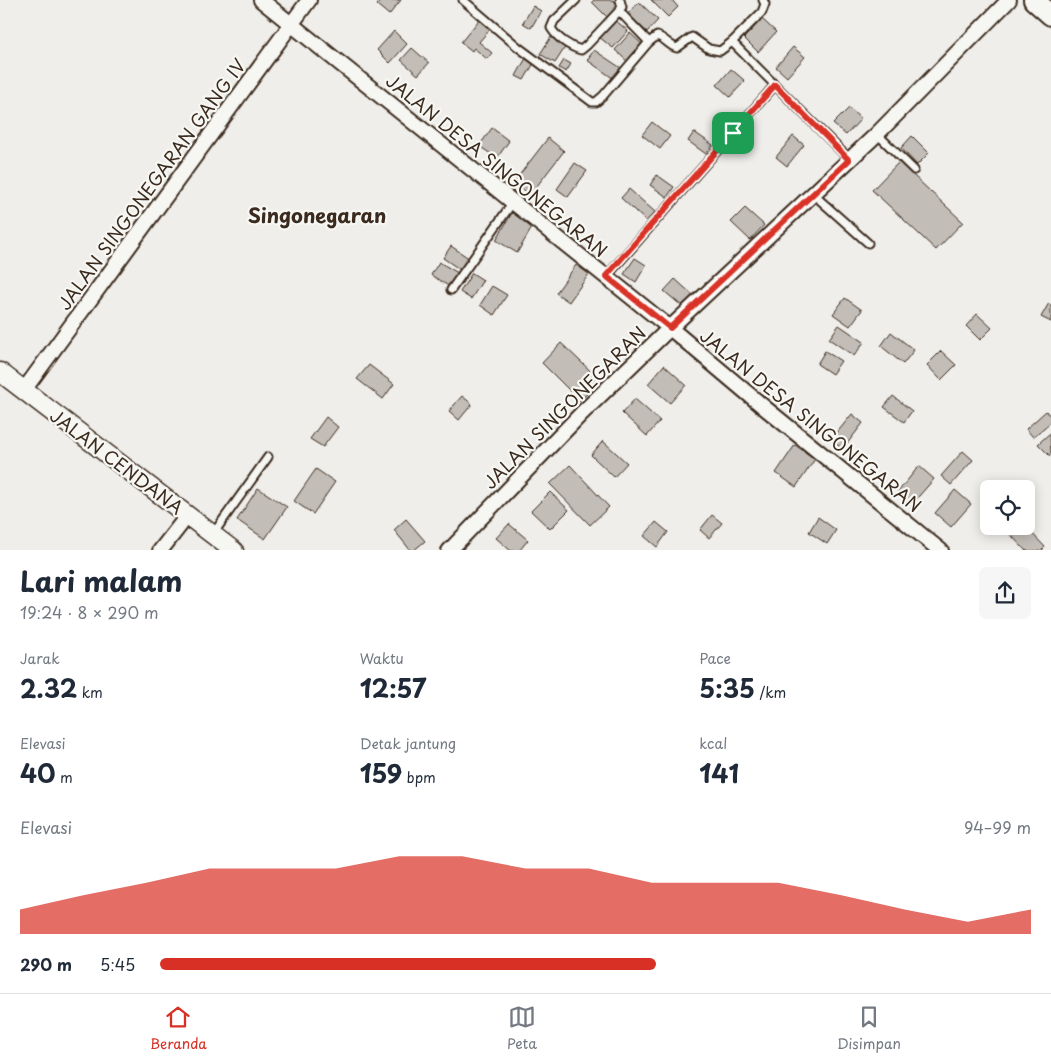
<!DOCTYPE html>
<html lang="id">
<head>
<meta charset="utf-8">
<style>
  body { margin:0; font-family:"Playpen Sans",sans-serif; background:#f6f6f7; color:#1f2937; height:100vh; display:flex; flex-direction:column; font-size:19px; white-space:nowrap }
  * { box-sizing:border-box; margin:0 }
  p { font-size:16px; color:#747a83 }
  .icon { flex:none; width:28px; height:28px; fill:none; stroke:currentColor; stroke-width:2; stroke-linecap:round; stroke-linejoin:round }
  .map { position:relative; height:550px; overflow:hidden }
  .panel { display:flex; flex-direction:column; background:#fff; flex:1 }
  .panel>* { flex:none }
  .fabs { position:absolute; left:980px; top:480px; display:grid; gap:10px }
  .fabs a { display:grid; place-items:center; width:55px; height:55px; border-radius:8px; background:#fff; box-shadow:0 2px 12px #0003; font-size:25px }
  .pin { position:absolute; display:grid; place-items:center; width:42px; height:42px; color:#fff; margin:-21px; border-radius:10px; box-shadow:0 2px 8px #0006 }
  .round { display:grid; place-items:center; flex:none; width:52px; height:52px; border-radius:8px; background:#f6f6f7 }
  .headline { display:flex; align-items:center; justify-content:space-between; height:85px; padding:0 20px }
  h1 { font-size:28px; font-weight:700; line-height:38px }
  .metrics { display:grid; grid-template-columns:repeat(3,1fr); gap:8px; height:85px; padding:5px 20px }
  .metrics div { display:grid; align-content:center }
  .metrics b { font-size:25px; font-weight:700 }
  .metrics small { font-size:14px; font-weight:400 }
  .metrics p { font-size:14px }
  .chart { height:140px; padding:10px 20px }
  .chart p { display:flex; justify-content:space-between }
  .chart svg { width:100%; height:90px; margin-top:5px; fill:#d93025; opacity:.7 }
  ul { padding:0 20px; list-style:none; font-size:16px }
  li { display:grid; grid-template-columns:80px 60px 1fr; align-items:center; height:38px }
  li i { height:12px; border-radius:6px; background:#d93025 }
  .tabs { display:flex; justify-content:space-around; align-items:center; height:70px; border-top:1px solid #e0e1e3; background:#fff; font-size:14px; color:#747a83 }
  .tabs a { display:grid; justify-items:center; gap:2px }
  .tabs .on { color:#d93025 }
  .map>svg:first-child { display:block }
</style>
</head>
<body>
<div class="map">
<svg width="1051" height="551" viewBox="0 0 1051 551">
  <rect width="100%" height="100%" fill="#efeeea"/>
  <filter id="ink" filterUnits="userSpaceOnUse"><feTurbulence type="fractalNoise" baseFrequency=".02" numOctaves="2"/><feDisplacementMap in="SourceGraphic" scale="10" xChannelSelector="R" yChannelSelector="G"/><feConvolveMatrix kernelMatrix="1 2 1 2 8 2 1 2 1" color-interpolation-filters="sRGB"/></filter>
  <g filter="url(#ink)">
    <g fill="#c2bdb7" stroke="#3b2a1e">
      <path d="M 381,0 L 401,0 L 389,15 L 377,5 Z"/>
      <path d="M 594,0 L 613,0 L 618,5 L 607,17 L 592,2 Z"/>
      <path d="M 651,0 L 672,0 L 678,7 L 668,17 Z"/>
      <path d="M 639,2 L 658,20 L 647,32 L 628,14 Z"/>
      <path d="M 533,6 L 541,11 L 531,28 L 523,23 Z"/>
      <path d="M 614,19 L 628,31 L 613,48 L 599,37 Z"/>
      <path d="M 762,19 L 776,32 L 758,52 L 744,38 Z"/>
      <path d="M 479,20 L 490,29 L 479,42 L 492,53 L 487,59 L 474,48 L 472,51 L 461,42 Z"/>
      <path d="M 394,31 L 407,44 L 390,63 L 377,50 Z"/>
      <path d="M 630,33 L 643,45 L 628,62 L 615,50 Z"/>
      <path d="M 551,37 L 566,46 L 555,63 L 540,54 Z"/>
      <path d="M 793,47 L 805,57 L 787,77 L 776,67 Z"/>
      <path d="M 412,48 L 429,63 L 418,75 L 401,60 Z"/>
      <path d="M 594,50 L 621,68 L 614,79 L 587,60 Z"/>
      <path d="M 526,58 L 534,63 L 524,80 L 516,76 Z"/>
      <path d="M 564,60 L 571,64 L 566,72 L 559,68 Z"/>
      <path d="M 731,69 L 745,81 L 730,97 L 717,85 Z"/>
      <path d="M 849,108 L 861,119 L 846,135 L 833,124 Z"/>
      <path d="M 652,122 L 670,136 L 660,149 L 642,135 Z"/>
      <path d="M 492,128 L 509,141 L 497,158 L 479,146 Z"/>
      <path d="M 694,132 L 713,145 L 706,154 L 688,141 Z"/>
      <path d="M 793,136 L 804,145 L 787,166 L 776,157 Z"/>
      <path d="M 912,136 L 929,153 L 917,165 L 901,148 Z"/>
      <path d="M 548,138 L 564,151 L 530,195 L 514,182 Z"/>
      <path d="M 899,162 L 963,222 L 936,250 L 872,190 Z"/>
      <path d="M 575,163 L 587,171 L 568,197 L 557,189 Z"/>
      <path d="M 657,175 L 674,187 L 667,197 L 650,185 Z"/>
      <path d="M 629,189 L 655,212 L 646,221 L 621,198 Z"/>
      <path d="M 745,208 L 764,225 L 750,240 L 731,222 Z"/>
      <path d="M 512,213 L 533,226 L 517,253 L 496,240 Z"/>
      <path d="M 451,246 L 470,259 L 462,271 L 443,258 Z"/>
      <path d="M 635,258 L 646,265 L 636,282 L 624,274 Z"/>
      <path d="M 439,262 L 458,273 L 450,287 L 431,275 Z"/>
      <path d="M 576,265 L 589,274 L 569,302 L 556,293 Z"/>
      <path d="M 472,273 L 483,280 L 471,299 L 460,292 Z"/>
      <path d="M 675,279 L 694,296 L 683,307 L 664,291 Z"/>
      <path d="M 492,286 L 507,295 L 494,315 L 480,305 Z"/>
      <path d="M 845,298 L 862,310 L 850,326 L 833,314 Z"/>
      <path d="M 1049,303 L 1051,305 L 1051,322 L 1041,317 Z"/>
      <path d="M 977,314 L 992,328 L 980,340 L 966,326 Z"/>
      <path d="M 839,325 L 864,342 L 854,356 L 829,339 Z"/>
      <path d="M 891,332 L 914,350 L 903,364 L 881,346 Z"/>
      <path d="M 561,343 L 600,380 L 580,401 L 542,363 Z"/>
      <path d="M 825,351 L 841,361 L 832,374 L 817,364 Z"/>
      <path d="M 941,351 L 956,365 L 941,380 L 927,365 Z"/>
      <path d="M 369,365 L 394,384 L 383,399 L 357,379 Z"/>
      <path d="M 664,365 L 686,385 L 670,403 L 648,384 Z"/>
      <path d="M 462,396 L 472,404 L 459,420 L 449,411 Z"/>
      <path d="M 893,396 L 912,411 L 904,422 L 884,407 Z"/>
      <path d="M 635,399 L 660,421 L 647,436 L 622,413 Z"/>
      <path d="M 1046,411 L 1051,417 L 1051,422 L 1033,437 L 1026,429 Z"/>
      <path d="M 852,414 L 863,423 L 843,449 L 831,440 Z"/>
      <path d="M 326,417 L 338,427 L 323,447 L 310,439 Z"/>
      <path d="M 1050,433 L 1051,455 L 1050,456 L 1038,444 Z"/>
      <path d="M 603,441 L 627,463 L 614,477 L 591,455 Z"/>
      <path d="M 795,445 L 815,459 L 796,487 L 776,473 Z"/>
      <path d="M 963,451 L 973,460 L 951,485 L 941,476 Z"/>
      <path d="M 570,465 L 609,507 L 590,525 L 550,484 Z"/>
      <path d="M 919,466 L 934,479 L 911,505 L 897,493 Z"/>
      <path d="M 316,469 L 335,482 L 313,514 L 294,501 Z"/>
      <path d="M 258,488 L 287,507 L 265,539 L 237,520 Z"/>
      <path d="M 955,490 L 971,504 L 951,527 L 935,513 Z"/>
      <path d="M 550,492 L 569,510 L 550,529 L 531,511 Z"/>
      <path d="M 712,515 L 722,523 L 709,538 L 700,530 Z"/>
      <path d="M 818,517 L 836,530 L 827,544 L 809,532 Z"/>
      <path d="M 406,519 L 425,541 L 413,551 L 411,551 L 394,530 Z"/>
      <path d="M 656,522 L 668,532 L 657,547 L 644,536 Z"/>
      <path d="M 509,524 L 528,540 L 519,551 L 511,551 L 496,538 Z"/>
      <path d="M 1014,526 L 1025,526 L 1045,547 L 1041,551 L 1026,551 L 1008,532 Z"/>
    </g>
    <g fill="none" stroke-linecap="round" stroke-linejoin="round">
      <defs>
        <g id="service">
          <path d="M 463,0 L 518,47 L 592,102 L 596,102 L 603,96 L 649,42"/>
          <path d="M 576,0 L 554,21 L 551,28 C 557,38 570,47 581,50 L 587,45 L 619,11 L 622,7 L 620,0"/>
          <path d="M 763,0 L 765,4 L 762,12 L 732,42 L 849,159"/>
          <path d="M 619,11 L 649,42 L 657,36 C 665,38 669,46 677,48 L 692,37 L 709,49 L 720,51 L 732,42"/>
          <path d="M 877,134 L 914,170"/>
          <path d="M 813,194 L 868,243"/>
          <path d="M 606,277 L 775,85"/>
          <path d="M 451,290 L 513,202"/>
          <path d="M 213,534 L 268,457"/>
        </g>
        <g id="minor">
          <path d="M 261,0 L 670,328 L 765,408 L 941,551"/>
          <path d="M 24,390 L 309,0"/>
          <path d="M 160,551 L 188,515"/>
          <path d="M 449,551 L 582,413 L 670,328 L 877,134 L 1009,0"/>
        </g>
        <path id="tertiary" d="M 0,372 L 234,551"/>
        <path id="secondary" d="M 1034,0 L 1051,15"/>
      </defs>
      <use href="#service" stroke="#3b2a1e" stroke-width="11"/>
      <use href="#minor" stroke="#3b2a1e" stroke-width="18"/>
      <use href="#tertiary" stroke="#3b2a1e" stroke-width="21"/>
      <use href="#secondary" stroke="#3b2a1e" stroke-width="24"/>
      <use href="#service" stroke="#f6f6f2" stroke-width="7"/>
      <use href="#minor" stroke="#f6f6f2" stroke-width="14"/>
      <use href="#tertiary" stroke="#f6f6f2" stroke-width="18"/>
      <use href="#secondary" stroke="#f6f6f2" stroke-width="20"/>
    </g>
  </g>
  <g fill="none" stroke-linecap="round" stroke-linejoin="round" filter="url(#ink)">
    <defs>
      <path id="route" d="M 775,85 L 849,160 L 670,328 L 606,276 Z"/>
    </defs>
    <use href="#route" stroke="#fff" stroke-width="10"/>
    <use href="#route" stroke="#d93025" stroke-width="6"/>
  </g>
  <g text-anchor="middle" dominant-baseline="central" stroke-width="4.5" stroke-linejoin="round" paint-order="stroke">
    <g font-size="18" fill="#3b2a1e" stroke="#f6f6f2">
      <text transform="translate(497 165) rotate(39)">JALAN DESA SINGONEGARAN</text>
      <text transform="translate(151 184) rotate(-54)">JALAN SINGONEGARAN GANG IV</text>
      <text transform="translate(564 407) rotate(-45)">JALAN SINGONEGARAN</text>
      <text transform="translate(811 420) rotate(39)">JALAN DESA SINGONEGARAN</text>
      <text transform="translate(117 461) rotate(37)">JALAN CENDANA</text>
    </g>
    <g font-size="20" font-weight="bold" fill="#3b2a1e" stroke="#f6f6f2">
      <text x="317" y="215">Singonegaran</text>
    </g>
  </g>
</svg>
<div class="fabs">
<a><svg class="icon" aria-label="locate" viewBox="0 0 24 24"><circle cx="12" cy="12" r="6"/><path d="M12 2v4M12 18v4M2 12h4M18 12h4"/></svg></a>
</div>
<div class="pin" style="left:733px;top:133px;background:#1e9e55"><svg class="icon" aria-label="arrive" viewBox="0 0 24 24"><path d="M6 21V4h12l-3 4 3 4H6"/></svg></div>
</div>
<section class="panel">
<div class="headline"><div><h1>Lari malam</h1><p>19:24 · 8 × 290 m</p></div><a class="round"><svg class="icon" aria-label="share" viewBox="0 0 24 24"><path d="M12 15V3M7 8l5-5 5 5M5 13v7h14v-7"/></svg></a></div>
<div class="metrics">
<div><p>Jarak</p><b>2.32<small> km</small></b></div>
<div><p>Waktu</p><b>12:57</b></div>
<div><p>Pace</p><b>5:35<small> /km</small></b></div>
</div>
<div class="metrics">
<div><p>Elevasi</p><b>40<small> m</small></b></div>
<div><p>Detak jantung</p><b>159<small> bpm</small></b></div>
<div><p>kcal</p><b>141</b></div>
</div>
<div class="chart"><p><span>Elevasi</span>94–99 m</p>
<svg viewBox="0 0 160 44" preserveAspectRatio="none"><path d="M0 44V32L10 25L20 19L30 12L40 12L50 12L60 6L70 6L80 12L90 12L100 19L110 19L120 19L130 25L140 32L150 38L160 32V44z"/></svg>
</div>
<ul>
<li><b>290 m</b>5:45<i style="width:57%"></i></li>
</ul>
</section>
<nav class="tabs">
<a class="on"><svg class="icon" aria-label="home" viewBox="0 0 24 24"><path d="M3 11l9-7 9 7M6 9v11h12V9"/></svg>Beranda</a>
<a><svg class="icon" aria-label="map" viewBox="0 0 24 24"><path d="M3 6l6-2 6 2 6-2v14l-6 2-6-2-6 2zM9 4v14M15 6v14"/></svg>Peta</a>
<a><svg class="icon" aria-label="saved" viewBox="0 0 24 24"><path d="M7 4h10v16l-5-4-5 4z"/></svg>Disimpan</a>
</nav>
</body>
</html>
